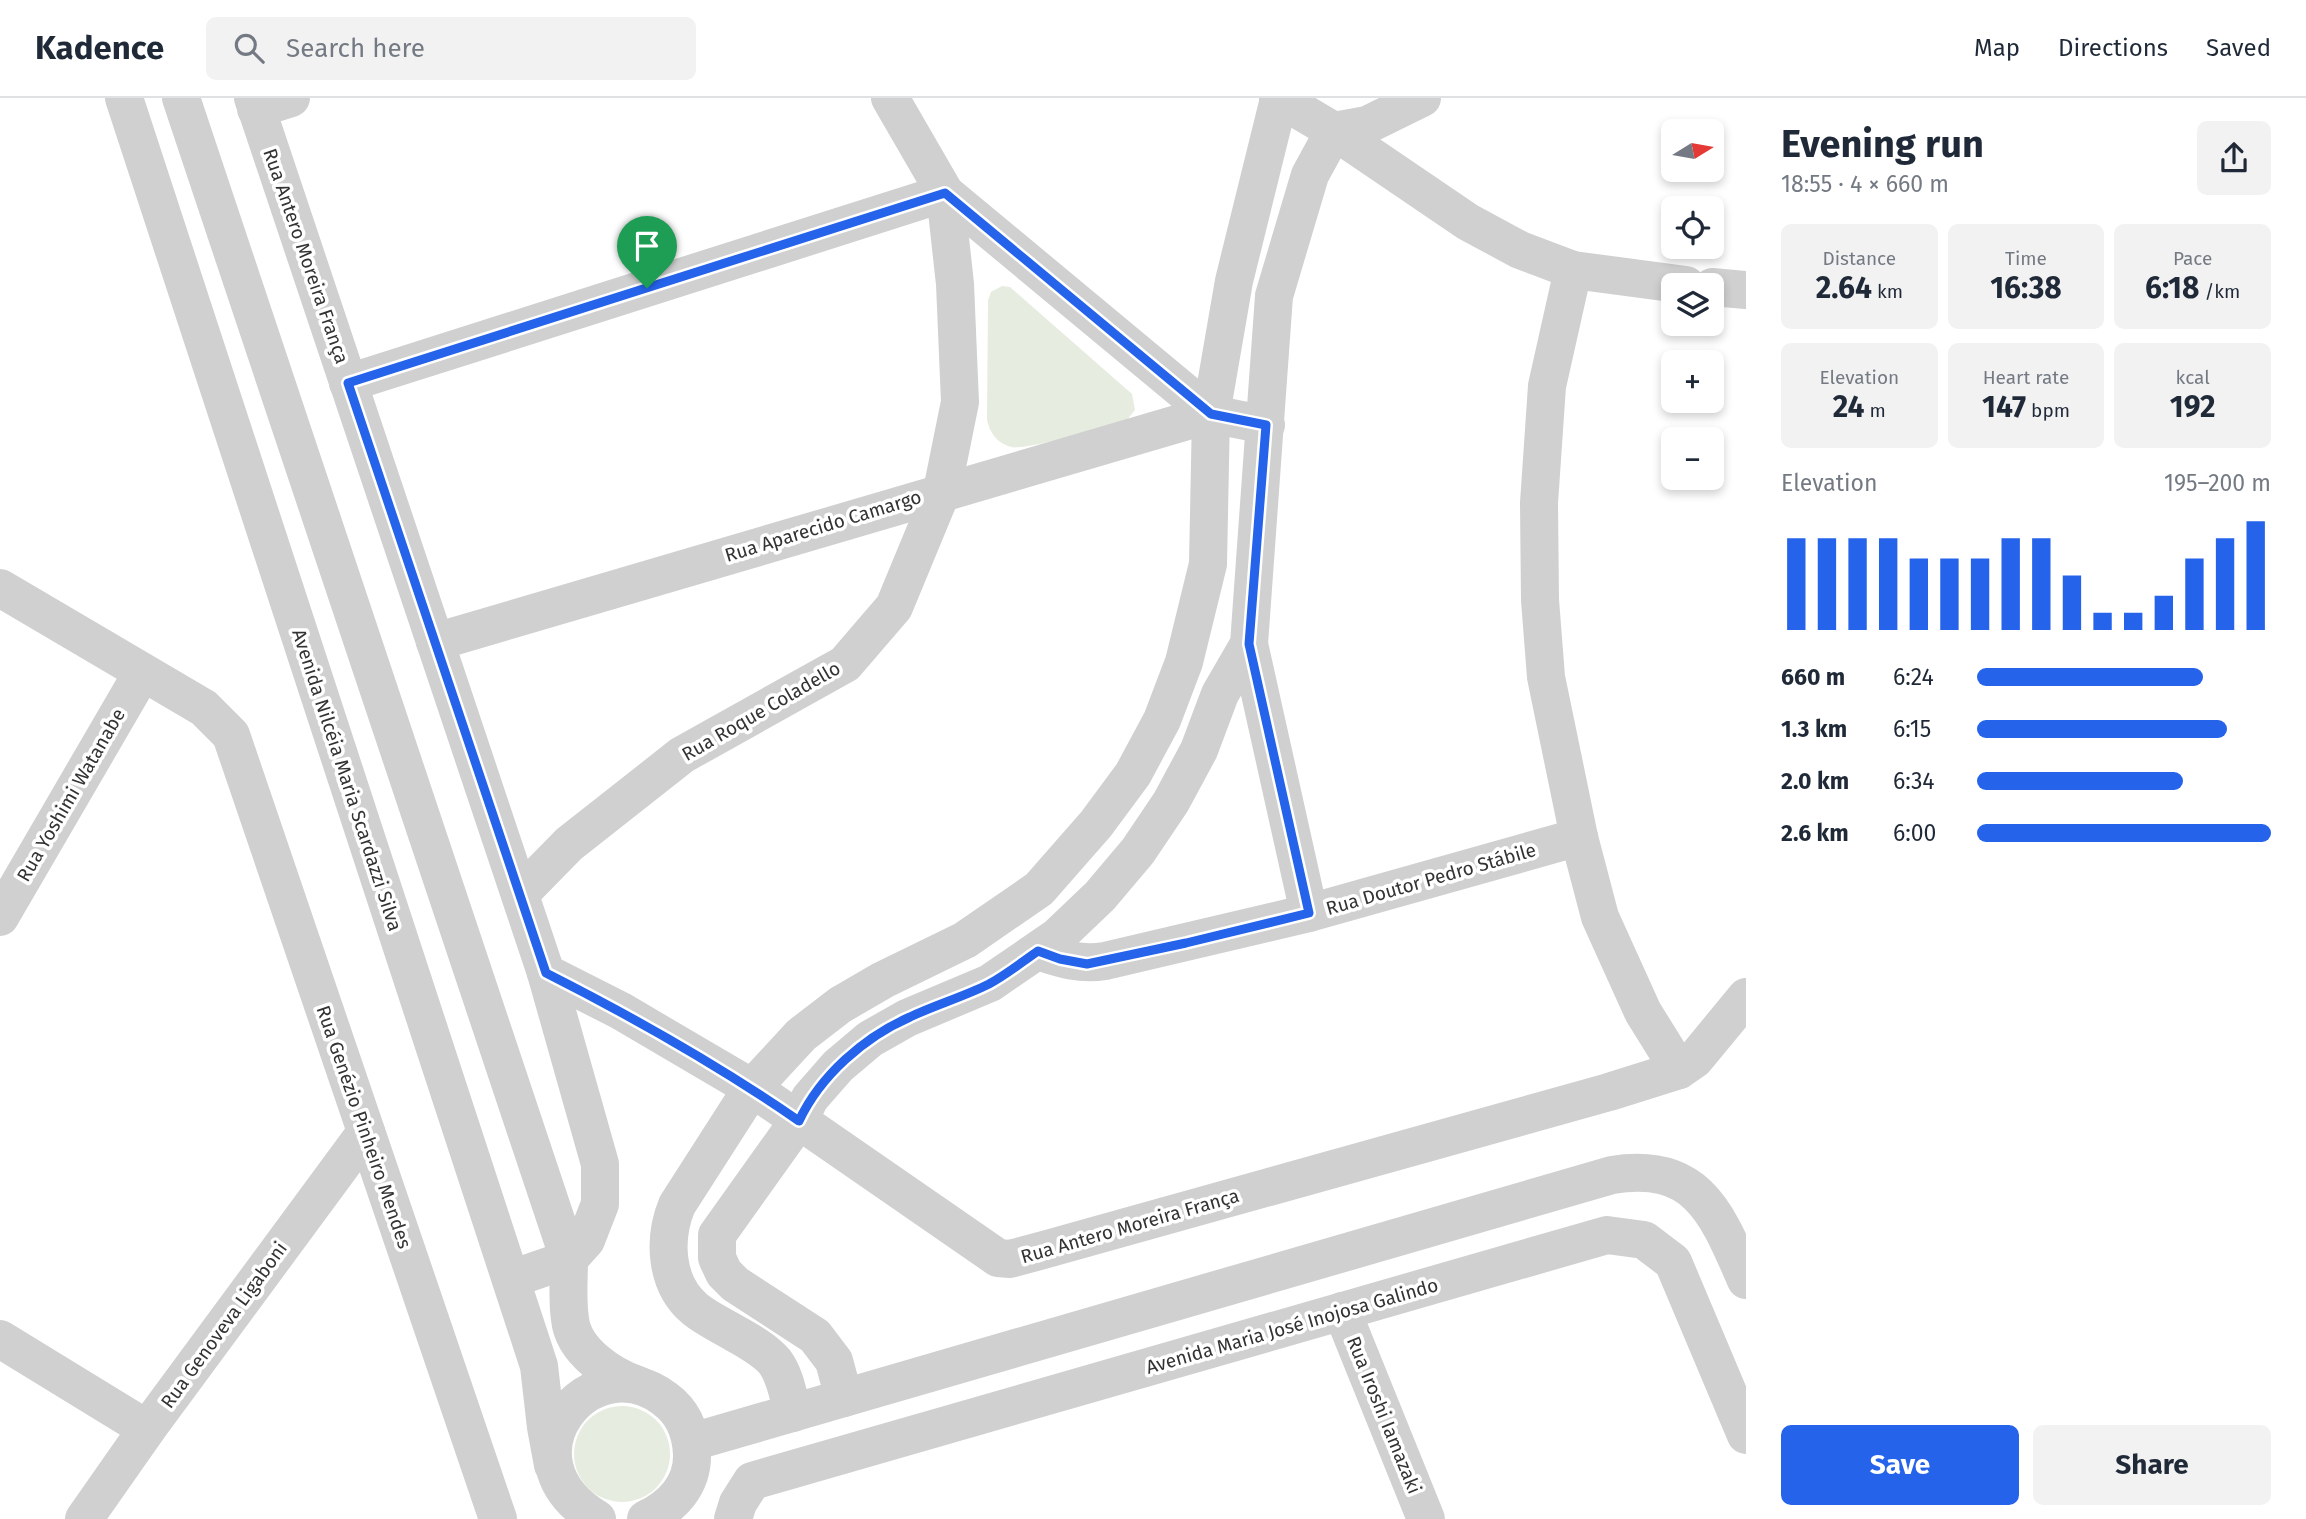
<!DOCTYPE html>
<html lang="en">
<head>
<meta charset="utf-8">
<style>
  body { margin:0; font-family:"Fira Sans",sans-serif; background:#f2f2f3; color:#1f2937; height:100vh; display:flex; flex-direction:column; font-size:26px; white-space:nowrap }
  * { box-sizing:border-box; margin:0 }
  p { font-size:23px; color:#747a83 }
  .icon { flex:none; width:38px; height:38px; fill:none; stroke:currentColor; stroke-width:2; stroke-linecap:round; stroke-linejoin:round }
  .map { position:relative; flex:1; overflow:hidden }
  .side { display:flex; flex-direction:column; background:#fff; width:560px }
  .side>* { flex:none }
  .needle { width:46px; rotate:79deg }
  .fabs { position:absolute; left:1661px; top:21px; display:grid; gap:14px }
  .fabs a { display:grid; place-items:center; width:63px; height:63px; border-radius:10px; background:#fff; box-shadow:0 4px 10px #0003; font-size:35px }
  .pin { position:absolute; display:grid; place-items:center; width:60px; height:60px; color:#fff; margin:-72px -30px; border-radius:50% 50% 50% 0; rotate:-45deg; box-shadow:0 0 7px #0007 }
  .pin .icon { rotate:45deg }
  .round { display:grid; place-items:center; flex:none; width:74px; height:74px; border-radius:10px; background:#f2f2f3 }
  .headline { display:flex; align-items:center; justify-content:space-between; height:119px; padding:0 35px }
  h1 { font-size:38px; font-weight:700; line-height:52px }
  .stats { display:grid; grid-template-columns:repeat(3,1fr); gap:10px; height:119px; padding:7px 35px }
  .stats div { display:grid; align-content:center; border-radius:10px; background:#f2f2f3; text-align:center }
  .stats b { font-size:30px; font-weight:700 }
  .stats small { font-size:19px; font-weight:400 }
  .stats p { font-size:19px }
  .chart { height:196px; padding:14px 35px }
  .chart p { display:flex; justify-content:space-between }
  .chart svg { width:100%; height:126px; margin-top:7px; stroke:#2563eb; stroke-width:6 }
  .button { display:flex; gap:14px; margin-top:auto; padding:14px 35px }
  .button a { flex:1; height:80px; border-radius:10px; background:#2563eb; color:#fff; font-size:28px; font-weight:700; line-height:80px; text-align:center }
  .button a+a { background:#f2f2f3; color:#1f2937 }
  ul { padding:0 35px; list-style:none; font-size:23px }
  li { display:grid; grid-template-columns:112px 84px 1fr; align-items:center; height:52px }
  li i { height:18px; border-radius:9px; background:#2563eb }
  header { display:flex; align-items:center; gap:42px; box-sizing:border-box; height:98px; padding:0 35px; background:#fff; border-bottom:2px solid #e0e1e3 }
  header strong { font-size:33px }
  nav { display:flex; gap:38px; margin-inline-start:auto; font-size:24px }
  .search { width:490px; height:63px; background:#f2f2f3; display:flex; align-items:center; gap:18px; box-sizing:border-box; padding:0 24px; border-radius:10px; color:#747a83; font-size:26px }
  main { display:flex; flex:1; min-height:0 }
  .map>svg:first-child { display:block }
</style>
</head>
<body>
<header>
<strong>Kadence</strong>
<div class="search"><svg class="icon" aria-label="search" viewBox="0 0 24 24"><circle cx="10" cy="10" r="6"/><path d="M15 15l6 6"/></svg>Search here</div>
<nav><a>Map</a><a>Directions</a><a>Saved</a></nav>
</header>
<main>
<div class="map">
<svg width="1746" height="1421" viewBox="0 0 1746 1421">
  <rect width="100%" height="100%" fill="#fff"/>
  <g fill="#e6ecdf">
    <path d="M 1002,188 L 1010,189 L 1132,296 L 1135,312 L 1127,322 C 1111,328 1024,353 1011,349 C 997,345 990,335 987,322 L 988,202 L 991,194 Z"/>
    <circle cx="622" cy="1356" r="48"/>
  </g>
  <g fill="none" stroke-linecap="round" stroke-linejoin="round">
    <g stroke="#d0d0d0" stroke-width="38">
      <path d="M 124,0 L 539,1268 L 546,1329 L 553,1367"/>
      <path d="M 181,0 L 569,1161 C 569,1181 567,1202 570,1221 C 573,1253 611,1278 638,1287"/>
      <path d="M 253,0 L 546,875 L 621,913 L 752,990 L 998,1160 L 1010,1161 L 1047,1151 L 1609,994 L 1679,972 L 1695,961 L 1746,899"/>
      <path d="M 890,0 L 945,95 L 1211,316 L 1266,327"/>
      <path d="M 1278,0 L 1334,33 L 1468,124 L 1520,152 L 1573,172 L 1686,187"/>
      <path d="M 256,11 L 291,0"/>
      <path d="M 1573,172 L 1547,288 L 1539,405 L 1540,502 L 1546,579 L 1579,739 L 1600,819 L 1643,914 L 1679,972"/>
      <path d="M 1712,189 L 1746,192"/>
      <path d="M 348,285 L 945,95 L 955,186 L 960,304 L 942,393 L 894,509 L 845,566 L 682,657 L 569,746 L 520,796"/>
      <path d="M 0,490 L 204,610 L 231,637 L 498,1421"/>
      <path d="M 435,544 L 1211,316"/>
      <path d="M 1249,546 L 1309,815"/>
      <path d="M 0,819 L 142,575"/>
      <path d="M 1038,853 C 1061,861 1081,867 1105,863 L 1309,815 L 1579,739"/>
      <path d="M 511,1181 L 569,1161 L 586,1142 L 600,1106 L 600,1066 L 546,875"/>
      <path d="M 1342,1213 L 1426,1421"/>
      <path d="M 0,1241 L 147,1331"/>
      <path d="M 844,1300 L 834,1263 L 815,1238 L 735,1186 L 724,1175 L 717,1160 L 717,1137 L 799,1022 L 810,1000 L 838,968 L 870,941 L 907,920 L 990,885 L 1057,839 L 1100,798 L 1138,753 L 1171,704 L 1199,652 L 1220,596 L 1249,546 L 1274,198 L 1310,77 L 1334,33 L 1367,27 L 1422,0"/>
      <path d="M 793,1315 C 788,1298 786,1279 775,1264 C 765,1252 750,1244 736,1236 C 723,1228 707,1221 695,1211 C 665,1186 663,1141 677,1107 L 752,990 L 801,937 L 840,907 L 883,882 L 965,842 L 1039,791 L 1096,726 L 1133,676 L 1162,622 L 1184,564 L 1208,466 L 1211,316 L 1234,183 L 1279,1"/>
      <path d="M 692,1344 L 1612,1077 C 1698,1063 1717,1116 1746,1182"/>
      <path d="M 84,1421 L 147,1331 L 366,1034"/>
      <path d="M 597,1421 C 495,1359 592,1244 665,1301 C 683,1314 691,1334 692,1356 C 693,1387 672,1409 646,1421"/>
      <path d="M 733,1421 L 738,1405 L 752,1383 L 1607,1137 L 1644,1142 L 1673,1164 L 1746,1337"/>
    </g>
  </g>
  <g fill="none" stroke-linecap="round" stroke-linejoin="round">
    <defs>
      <path id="route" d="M 945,95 L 1211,316 L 1266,327 L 1249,546 L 1309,815 L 1186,845 L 1087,866 L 1060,861 L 1038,853 C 1022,864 1006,877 989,886 C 963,899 935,907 910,919 C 864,939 820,978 799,1023 C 718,967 633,919 546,875 L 348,285 Z"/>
    </defs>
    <use href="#route" stroke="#fff" stroke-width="14"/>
    <use href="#route" stroke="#2563eb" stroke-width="9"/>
  </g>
  <g text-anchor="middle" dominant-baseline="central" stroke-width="7" stroke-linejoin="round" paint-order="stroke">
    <g font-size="19" fill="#333" stroke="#fff">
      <text transform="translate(306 158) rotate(71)">Rua Antero Moreira França</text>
      <text transform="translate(823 428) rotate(-17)">Rua Aparecido Camargo</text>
      <text transform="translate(761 613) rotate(-30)">Rua Roque Coladello</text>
      <text transform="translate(347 682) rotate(72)">Avenida Nilcéia Maria Scardazzi Silva</text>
      <text transform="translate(71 697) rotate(-60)">Rua Yoshimi Watanabe</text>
      <text transform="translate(1431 781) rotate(-16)">Rua Doutor Pedro Stábile</text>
      <text transform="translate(364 1029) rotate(71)">Rua Genézio Pinheiro Mendes</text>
      <text transform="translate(1130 1128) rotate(-16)">Rua Antero Moreira França</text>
      <text transform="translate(224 1227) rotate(-54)">Rua Genoveva Ligaboni</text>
      <text transform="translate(1292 1228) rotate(-16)">Avenida Maria José Inojosa Galindo</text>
      <text transform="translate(1384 1317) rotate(68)">Rua Iroshi Iamazaki</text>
    </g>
  </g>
</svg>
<div class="fabs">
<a><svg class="needle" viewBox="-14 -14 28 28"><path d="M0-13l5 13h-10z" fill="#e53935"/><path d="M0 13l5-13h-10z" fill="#747a83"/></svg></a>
<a><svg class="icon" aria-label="locate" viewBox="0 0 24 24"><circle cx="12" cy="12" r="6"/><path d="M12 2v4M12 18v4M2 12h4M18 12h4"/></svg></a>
<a><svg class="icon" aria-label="layers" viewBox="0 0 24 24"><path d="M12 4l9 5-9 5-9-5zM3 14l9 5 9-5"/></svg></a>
<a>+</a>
<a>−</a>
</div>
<div class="pin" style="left:647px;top:190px;background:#1e9e55"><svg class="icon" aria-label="arrive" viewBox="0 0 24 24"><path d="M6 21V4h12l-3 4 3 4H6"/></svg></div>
</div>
<section class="side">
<div class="headline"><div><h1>Evening run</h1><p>18:55 · 4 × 660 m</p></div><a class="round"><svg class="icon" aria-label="share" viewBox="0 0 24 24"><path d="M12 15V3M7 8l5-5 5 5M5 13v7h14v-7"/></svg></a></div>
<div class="stats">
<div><p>Distance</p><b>2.64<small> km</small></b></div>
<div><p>Time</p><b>16:38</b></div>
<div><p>Pace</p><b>6:18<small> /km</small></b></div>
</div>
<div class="stats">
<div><p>Elevation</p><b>24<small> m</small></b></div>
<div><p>Heart rate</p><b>147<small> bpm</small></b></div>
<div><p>kcal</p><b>192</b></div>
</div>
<div class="chart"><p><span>Elevation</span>195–200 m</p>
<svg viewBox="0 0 160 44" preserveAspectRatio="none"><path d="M5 44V12M15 44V12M25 44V12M35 44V12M45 44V19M55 44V19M65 44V19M75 44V12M85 44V12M95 44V25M105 44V38M115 44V38M125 44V32M135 44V19M145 44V12M155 44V6"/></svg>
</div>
<ul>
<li><b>660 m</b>6:24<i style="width:77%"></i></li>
<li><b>1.3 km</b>6:15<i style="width:85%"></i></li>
<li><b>2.0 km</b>6:34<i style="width:70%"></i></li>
<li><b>2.6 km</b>6:00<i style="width:100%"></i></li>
</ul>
<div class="button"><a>Save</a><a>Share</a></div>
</section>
</main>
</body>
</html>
